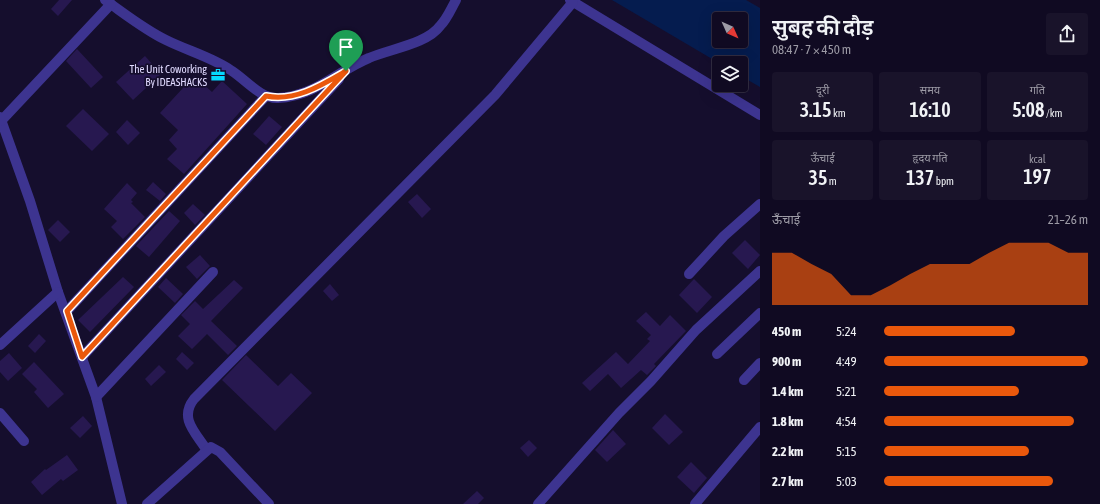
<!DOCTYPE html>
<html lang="hi">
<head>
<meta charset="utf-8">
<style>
  body { margin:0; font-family:"Asap Condensed","Noto Sans Devanagari",sans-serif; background:#19132a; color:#f1f3f6; height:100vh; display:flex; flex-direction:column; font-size:15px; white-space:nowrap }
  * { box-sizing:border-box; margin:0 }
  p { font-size:13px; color:#9c9aa5 }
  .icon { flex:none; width:22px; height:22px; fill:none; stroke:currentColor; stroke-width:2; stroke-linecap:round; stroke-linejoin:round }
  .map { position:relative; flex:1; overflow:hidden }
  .panel { display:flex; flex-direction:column; background:#100a22; width:340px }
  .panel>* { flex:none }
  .needle { width:26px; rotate:135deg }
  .buttons { position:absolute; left:712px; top:12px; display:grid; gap:8px }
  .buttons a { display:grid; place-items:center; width:36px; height:36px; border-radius:4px; background:#100a22; box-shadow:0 4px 16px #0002,0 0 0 1px #302b40; font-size:20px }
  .pin { position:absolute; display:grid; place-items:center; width:34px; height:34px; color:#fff; margin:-41px -17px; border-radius:50% 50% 50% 0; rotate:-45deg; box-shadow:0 0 4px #0007 }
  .pin .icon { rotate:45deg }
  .round { display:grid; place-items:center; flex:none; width:42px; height:42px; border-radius:4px; background:#19132a }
  .overview { display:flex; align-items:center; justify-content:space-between; height:68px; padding:0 12px }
  h1 { font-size:22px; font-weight:600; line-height:30px }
  .stats { display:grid; grid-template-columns:repeat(3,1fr); gap:6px; height:68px; padding:4px 12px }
  .stats div { display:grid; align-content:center; border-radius:4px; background:#19132a; text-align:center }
  .stats b { font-size:20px; font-weight:600 }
  .stats small { font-size:11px; font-weight:400 }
  .stats p { font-size:11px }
  .chart { height:112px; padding:8px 12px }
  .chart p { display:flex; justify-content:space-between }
  .chart svg { width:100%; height:72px; margin-top:4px; fill:#ea580c; opacity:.7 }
  ul { padding:0 12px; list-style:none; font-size:13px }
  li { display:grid; grid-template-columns:64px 48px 1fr; align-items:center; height:30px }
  li i { height:10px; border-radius:5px; background:#ea580c }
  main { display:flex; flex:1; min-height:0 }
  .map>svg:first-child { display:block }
</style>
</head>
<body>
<main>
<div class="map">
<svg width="760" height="504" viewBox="0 0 760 504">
  <rect width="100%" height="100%" fill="#150e2d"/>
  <path fill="#051c4f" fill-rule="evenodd" d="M 612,0 L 746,0 L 760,8 L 760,87 L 741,76 L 741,63 L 719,63 ZM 719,19 L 741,19 L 741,41 L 719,41 Z"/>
  <g fill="#271850">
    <path d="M 59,0 L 72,0 L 58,16 L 51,9 Z"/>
    <path d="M 77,49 L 103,77 L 91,88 L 66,61 Z"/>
    <path d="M 145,56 L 161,74 L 133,100 L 116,82 Z"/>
    <path d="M 194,76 L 212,92 L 222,81 L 247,104 L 184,174 L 167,159 L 177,149 L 169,140 L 178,130 L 160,113 Z"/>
    <path d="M 83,109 L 109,134 L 92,151 L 66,126 Z"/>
    <path d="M 269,116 L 282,127 L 266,145 L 253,134 Z"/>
    <path d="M 127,120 L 140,133 L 128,145 L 116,132 Z"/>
    <path d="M 153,182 L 166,194 L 160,201 L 146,190 Z"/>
    <path d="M 127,183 L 137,193 L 131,200 L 133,202 L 131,203 L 145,217 L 123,239 L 111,227 L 117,221 L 104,209 Z"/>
    <path d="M 417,194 L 431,209 L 422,218 L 408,202 Z"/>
    <path d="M 193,204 L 205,215 L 195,225 L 184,213 Z"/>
    <path d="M 169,211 L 180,221 L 149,257 L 136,246 Z"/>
    <path d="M 58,220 L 70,232 L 60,242 L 48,230 Z"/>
    <path d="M 745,240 L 760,255 L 748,269 L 732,253 Z"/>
    <path d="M 200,255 L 210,266 L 197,279 L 186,267 Z"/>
    <path d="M 123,277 L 134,287 L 90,332 L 78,320 Z"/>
    <path d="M 166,278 L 183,294 L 175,303 L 158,287 Z"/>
    <path d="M 694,279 L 712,297 L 697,313 L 679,295 Z"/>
    <path d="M 234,280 L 243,288 L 211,321 L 237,346 L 228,355 L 207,334 L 192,349 L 178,336 L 190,324 L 181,315 L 195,301 L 203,309 Z"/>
    <path d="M 330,284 L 339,295 L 332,301 L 323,291 Z"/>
    <path d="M 646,312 L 660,326 L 670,315 L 686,331 L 654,364 L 656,366 L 647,375 L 641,370 L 621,388 L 608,374 L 590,391 L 582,383 L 616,352 L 628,364 L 650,341 L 647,339 L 651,335 L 636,321 Z"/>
    <path d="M 39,334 L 46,341 L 35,353 L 28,346 Z"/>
    <path d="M 182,352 L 194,363 L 187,370 L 176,359 Z"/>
    <path d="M 9,353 L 22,368 L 8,381 L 0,372 L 0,361 Z"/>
    <path d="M 246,355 L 278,386 L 291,373 L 312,393 L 275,431 L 222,380 Z"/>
    <path d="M 34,362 L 64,394 L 48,408 L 34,392 L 37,389 L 22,374 Z"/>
    <path d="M 159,365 L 166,372 L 151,386 L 145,379 Z"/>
    <path d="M 665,414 L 683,432 L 669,445 L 652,428 Z"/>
    <path d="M 83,416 L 92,426 L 80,438 L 70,428 Z"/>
    <path d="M 613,430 L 626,444 L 607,462 L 595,450 Z"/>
    <path d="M 529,440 L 537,448 L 528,457 L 520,448 Z"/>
    <path d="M 67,455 L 78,470 L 63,481 L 61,479 L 42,495 L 31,482 L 45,469 L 46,470 Z"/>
    <path d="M 691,462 L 707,478 L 694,493 L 677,477 Z"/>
    <path d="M 477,491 L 484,498 L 478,504 L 463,504 Z"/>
  </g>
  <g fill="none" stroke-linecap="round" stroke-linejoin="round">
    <g stroke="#3d3490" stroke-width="10">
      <path d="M 105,0 C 125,14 145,30 166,40 C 188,51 212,57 232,71 C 246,80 261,99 278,98 C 316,96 337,71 369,58 C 389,49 427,44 440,26 C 447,19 451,9 456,0"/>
      <path d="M 570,0 L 760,115"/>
      <path d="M 0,117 L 30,201 L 58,292 L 96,397 L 122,504"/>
      <path d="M 1,121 L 111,4"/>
      <path d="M 689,274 L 724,236 L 760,204"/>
      <path d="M 67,311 L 266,96"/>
      <path d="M 0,345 L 58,292"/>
      <path d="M 717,354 L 760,313"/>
      <path d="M 82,357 L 339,79"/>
      <path d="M 744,380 L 760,363"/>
      <path d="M 96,397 L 213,272"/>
      <path d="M 0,413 L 24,441"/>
      <path d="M 206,449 C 195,432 179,418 194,399 L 495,95 L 573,2"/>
      <path d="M 147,504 L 211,447 L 220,452 L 269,504"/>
      <path d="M 538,504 L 619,413 L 651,381 L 696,330 L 760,271"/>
      <path d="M 695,504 L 760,427"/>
    </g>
  </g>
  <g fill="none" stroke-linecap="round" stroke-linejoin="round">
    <defs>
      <path id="route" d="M 346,71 L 308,112 L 82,357 L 67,311 L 266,96 C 295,102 322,85 346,71 Z"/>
    </defs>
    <use href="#route" stroke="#fff" stroke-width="8"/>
    <use href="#route" stroke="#ea580c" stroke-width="5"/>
  </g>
  <defs>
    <symbol id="office-bare" viewBox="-9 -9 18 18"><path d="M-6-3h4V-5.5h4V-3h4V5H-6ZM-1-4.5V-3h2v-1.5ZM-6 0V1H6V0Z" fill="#06d8ff" stroke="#150e2d" stroke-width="2.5" paint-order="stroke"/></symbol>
  </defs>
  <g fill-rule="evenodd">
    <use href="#office-bare" x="208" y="65" width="20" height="20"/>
  </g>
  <g text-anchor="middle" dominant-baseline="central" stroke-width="3.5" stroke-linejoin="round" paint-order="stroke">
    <g font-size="11" fill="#e0daff" stroke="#150e2d" text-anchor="end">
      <text x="207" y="69">The Unit Coworking<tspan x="207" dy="13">By IDEASHACKS</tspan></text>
    </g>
  </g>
</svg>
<div class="buttons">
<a><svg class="needle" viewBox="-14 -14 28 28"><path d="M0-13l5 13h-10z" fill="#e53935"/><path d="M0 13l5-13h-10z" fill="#9c9aa5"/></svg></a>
<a><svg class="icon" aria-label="layers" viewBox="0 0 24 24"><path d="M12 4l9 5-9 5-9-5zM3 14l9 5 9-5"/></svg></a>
</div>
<div class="pin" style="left:346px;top:71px;background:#1e9e55"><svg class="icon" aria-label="arrive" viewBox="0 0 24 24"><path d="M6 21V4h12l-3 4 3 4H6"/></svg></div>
</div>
<section class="panel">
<div class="overview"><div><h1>सुबह की दौड़</h1><p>08:47 · 7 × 450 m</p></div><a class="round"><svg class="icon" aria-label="share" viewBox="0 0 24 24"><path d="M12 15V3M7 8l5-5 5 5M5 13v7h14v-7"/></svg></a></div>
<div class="stats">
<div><p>दूरी</p><b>3.15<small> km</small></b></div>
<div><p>समय</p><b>16:10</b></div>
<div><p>गति</p><b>5:08<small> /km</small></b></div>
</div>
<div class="stats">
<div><p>ऊँचाई</p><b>35<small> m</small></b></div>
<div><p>हृदय गति</p><b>137<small> bpm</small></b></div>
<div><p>kcal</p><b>197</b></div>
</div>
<div class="chart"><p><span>ऊँचाई</span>21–26 m</p>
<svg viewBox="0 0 160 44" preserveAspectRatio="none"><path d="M0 44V12L10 12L20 19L30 25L40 38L50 38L60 32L70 25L80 19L90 19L100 19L110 12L120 6L130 6L140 6L150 12L160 12V44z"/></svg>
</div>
<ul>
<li><b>450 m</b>5:24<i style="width:64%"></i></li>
<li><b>900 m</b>4:49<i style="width:100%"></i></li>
<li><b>1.4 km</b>5:21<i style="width:66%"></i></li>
<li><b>1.8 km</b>4:54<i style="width:93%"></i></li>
<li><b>2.2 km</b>5:15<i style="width:71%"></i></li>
<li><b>2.7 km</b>5:03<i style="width:83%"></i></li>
</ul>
</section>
</main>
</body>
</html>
